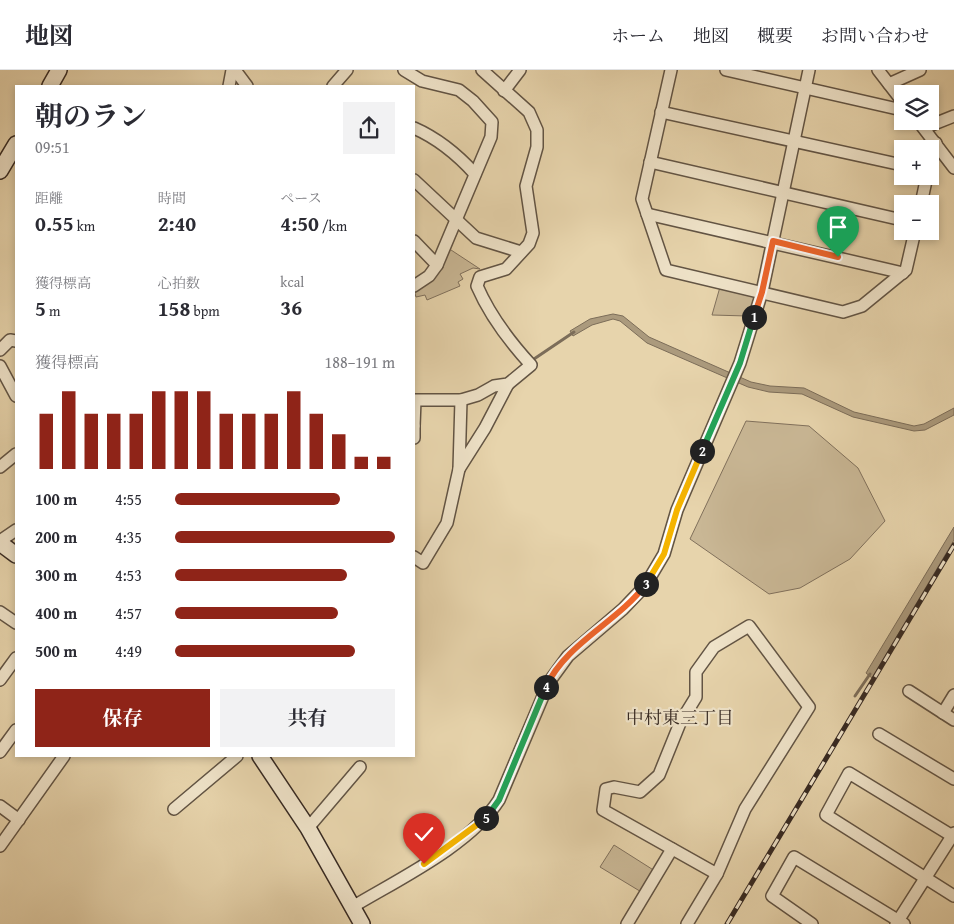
<!DOCTYPE html>
<html lang="ja">
<head>
<meta charset="utf-8">
<style>
  body { margin:0; font-family:"Gentium Book Plus","Noto Serif JP",serif; background:#f2f2f3; color:#2b2b33; height:100vh; display:flex; flex-direction:column; font-size:19px; white-space:nowrap }
  * { box-sizing:border-box; margin:0 }
  p { font-size:16px; color:#7c7c81 }
  .icon { flex:none; width:28px; height:28px; fill:none; stroke:currentColor; stroke-width:2; stroke-linecap:round; stroke-linejoin:round }
  .map { position:relative; flex:1; overflow:hidden }
  .sheet { position:absolute; left:15px; top:15px; width:400px; height:672px; display:flex; flex-direction:column; background:#fff; border-radius:0px; box-shadow:0 2px 8px #0003 }
  .sheet>* { flex:none }
  .buttons { position:absolute; left:894px; top:15px; display:grid; gap:10px }
  .buttons a { display:grid; place-items:center; width:45px; height:45px; border-radius:0px; background:#fff; box-shadow:0 2px 8px #0003; font-size:25px }
  .pin { position:absolute; display:grid; place-items:center; width:42px; height:42px; color:#fff; margin:-51px -21px; border-radius:50% 50% 50% 0; rotate:-45deg; box-shadow:0 0 5px #0007 }
  .pin .icon { rotate:45deg }
  .km { position:absolute; width:25px; height:25px; margin:-12px; border-radius:50%; background:#222; color:#fff; font-size:14px; line-height:25px; text-align:center }
  .round { display:grid; place-items:center; flex:none; width:52px; height:52px; border-radius:0px; background:#f2f2f3 }
  .head { display:flex; align-items:center; justify-content:space-between; height:85px; padding:0 20px }
  h1 { font-size:28px; font-weight:700; line-height:38px }
  .figures { display:grid; grid-template-columns:repeat(3,1fr); gap:8px; height:85px; padding:5px 20px }
  .figures div { display:grid; align-content:center }
  .figures b { font-size:21px; font-weight:700 }
  .figures small { font-size:14px; font-weight:400 }
  .figures p { font-size:14px }
  .chart { height:140px; padding:10px 20px }
  .chart p { display:flex; justify-content:space-between }
  .chart svg { width:100%; height:90px; margin-top:5px; stroke:#8f2418; stroke-width:6 }
  .cta { display:flex; gap:10px; margin-top:auto; padding:10px 20px }
  .cta a { flex:1; height:58px; border-radius:0px; background:#8f2418; color:#fff; font-size:20px; font-weight:700; line-height:58px; text-align:center }
  .cta a+a { background:#f2f2f3; color:#2b2b33 }
  ul { padding:0 20px; list-style:none; font-size:16px }
  li { display:grid; grid-template-columns:80px 60px 1fr; align-items:center; height:38px }
  li i { height:12px; border-radius:6px; background:#8f2418 }
  header { display:flex; align-items:center; gap:30px; box-sizing:border-box; height:70px; padding:0 25px; background:#fff; border-bottom:1px solid #e1e1e2 }
  header strong { font-size:24px }
  nav { display:flex; gap:28px; margin-inline-start:auto; font-size:18px }
  .map>svg:first-child { display:block }
</style>
</head>
<body>
<header>
<strong>地図</strong>
<nav><a>ホーム</a><a>地図</a><a>概要</a><a>お問い合わせ</a></nav>
</header>
<div class="map">
<svg width="954" height="854" viewBox="0 0 954 854">
  <rect width="100%" height="100%" fill="#e7d4ac"/>
  <filter id="stains"><feTurbulence type="fractalNoise" baseFrequency=".004" numOctaves="4"/><feColorMatrix values="0 0 0 0 .2 0 0 0 0 .09 0 0 0 0 .02 0 0 0 .5 -.17"/></filter>
  <radialGradient id="worn" r=".72"><stop offset=".6" stop-color="#630" stop-opacity="0"/><stop offset="1" stop-color="#630" stop-opacity=".3"/></radialGradient>
  <g fill="#c9b795" stroke="#80705c">
    <path d="M 448,178 L 480,199 L 473,198 L 460,204 L 463,209 L 458,212 L 460,216 L 427,230 L 425,225 L 416,227 L 414,220 Z"/>
    <path d="M 720,217 L 759,224 L 753,239 L 747,246 L 712,245 Z"/>
    <path d="M 746,351 L 809,356 L 858,398 L 885,451 L 850,489 L 800,518 L 769,524 L 690,469 Z"/>
    <path d="M 614,775 L 655,801 L 643,823 L 600,797 Z"/>
  </g>
  <g fill="#ab9a7d" stroke="#7c6d59">
    <path d="M 613,244 L 623,246 L 649,267 L 751,312 L 770,316 L 804,318 L 854,342 L 914,356 L 924,354 L 954,338 L 954,345 L 925,360 L 914,361 L 853,347 L 802,324 L 769,322 L 748,317 L 647,273 L 620,251 L 613,249 L 592,255 L 573,266 L 570,261 L 590,249 Z"/>
    <path d="M 954,457 L 954,470 L 872,608 L 866,603 Z"/>
  </g>
  <g fill="none" stroke-linecap="round" stroke-linejoin="round">
    <g stroke="#7c6d59" stroke-width="3">
      <path d="M 531,291 L 574,262"/>
      <path d="M 855,626 L 870,604"/>
    </g>
    <defs>
      <g id="street">
        <path d="M 235,0 L 247,16"/>
        <path d="M 404,0 L 422,11 L 459,20 L 473,31 L 492,52 L 491,67 L 437,195 L 429,206 L 414,216"/>
        <path d="M 671,0 L 642,129 L 666,200 L 843,242 L 862,236 L 906,200 L 915,161"/>
        <path d="M 726,0 L 902,40"/>
        <path d="M 878,0 L 902,31"/>
        <path d="M 889,14 L 920,0"/>
        <path d="M 229,16 L 232,0"/>
        <path d="M 333,16 L 347,0"/>
        <path d="M 504,21 L 520,0"/>
        <path d="M 661,42 L 902,95"/>
        <path d="M 918,51 L 954,98"/>
        <path d="M 414,58 C 439,69 457,84 475,104"/>
        <path d="M 924,58 L 954,46"/>
        <path d="M 650,92 L 902,150"/>
        <path d="M 930,93 L 936,73"/>
        <path d="M 414,110 L 476,168 L 521,182"/>
        <path d="M 921,134 L 927,106"/>
        <path d="M 647,144 L 903,203"/>
        <path d="M 414,171 L 437,195"/>
        <path d="M 0,280 L 10,270 L 16,271"/>
        <path d="M 0,296 L 16,326"/>
        <path d="M 414,356 L 415,330 L 461,330 L 478,325 L 494,316 L 508,314 L 531,295 C 509,271 490,246 477,216 L 480,207 L 506,199 L 529,174 L 533,163 L 526,116 L 537,77 L 537,60 L 529,42 L 482,0"/>
        <path d="M 414,356 L 414,368"/>
        <path d="M 0,397 L 16,384"/>
        <path d="M 459,399 L 485,358 L 508,314"/>
        <path d="M 0,471 L 16,460"/>
        <path d="M 414,487 L 423,493 L 447,453 L 459,399 L 461,330"/>
        <path d="M 0,542 L 16,553"/>
        <path d="M 749,556 L 809,637 L 745,739 L 717,804 L 603,740 L 606,719 L 614,717 L 640,722 L 659,705 L 680,653 L 696,627 L 696,602 L 714,577 Z"/>
        <path d="M 0,610 L 16,588"/>
        <path d="M 909,621 L 954,650"/>
        <path d="M 943,643 L 954,625"/>
        <path d="M 879,664 L 954,709"/>
        <path d="M 0,682 L 16,660"/>
        <path d="M 0,736 L 19,750"/>
        <path d="M 174,739 L 237,686"/>
        <path d="M 308,758 L 360,697"/>
        <path d="M 954,767 L 849,703 L 826,745 L 954,826"/>
        <path d="M 0,776 L 64,686"/>
        <path d="M 354,836 C 399,809 470,775 499,730 L 549,612 L 568,586 L 623,539 L 645,516 L 664,484 L 677,440 L 740,293 L 762,222 L 809,0"/>
        <path d="M 627,854 L 672,779"/>
        <path d="M 687,854 L 717,804"/>
        <path d="M 812,854 L 772,826 L 794,787 L 904,854"/>
        <path d="M 896,854 L 954,763"/>
      </g>
      <g id="secondary">
        <path d="M 50,16 L 59,0"/>
        <path d="M 0,101 L 16,74"/>
        <path d="M 0,473 L 16,485"/>
        <path d="M 260,686 L 308,758 L 362,854"/>
      </g>
    </defs>
    <use href="#street" stroke="#625444" stroke-width="14"/>
    <use href="#secondary" stroke="#362922" stroke-width="18"/>
    <use href="#street" stroke="#efe3c9" stroke-width="11"/>
    <use href="#secondary" stroke="#efe3c9" stroke-width="15"/>
    <defs>
      <path id="rail" d="M 727,854 L 954,475"/>
    </defs>
    <use href="#rail" stroke="#362922" stroke-width="5"/>
    <use href="#rail" stroke="#efe3c9" stroke-width="3" stroke-dasharray="9" stroke-linecap="butt"/>
  </g>
  <g fill="none" stroke-linecap="round" stroke-linejoin="round">
    <defs>
      <path id="split-1" d="M 754,247 L 762,222 L 773,171 L 838,187"/>
      <path id="split-2" d="M 702,381 L 740,293 L 754,247"/>
      <path id="split-3" d="M 646,514 L 664,484 L 677,440 L 702,381"/>
      <path id="split-4" d="M 546,617 C 566,573 618,552 646,514"/>
      <path id="split-5" d="M 486,748 L 499,730 L 546,617"/>
      <path id="split-6" d="M 424,794 L 486,748"/>
    </defs>
    <use href="#split-1" stroke="#fff" stroke-width="10"/>
    <use href="#split-2" stroke="#fff" stroke-width="10"/>
    <use href="#split-3" stroke="#fff" stroke-width="10"/>
    <use href="#split-4" stroke="#fff" stroke-width="10"/>
    <use href="#split-5" stroke="#fff" stroke-width="10"/>
    <use href="#split-6" stroke="#fff" stroke-width="10"/>
    <use href="#split-1" stroke="#f0652b" stroke-width="6"/>
    <use href="#split-2" stroke="#22a559" stroke-width="6"/>
    <use href="#split-3" stroke="#f5b400" stroke-width="6"/>
    <use href="#split-4" stroke="#f0652b" stroke-width="6"/>
    <use href="#split-5" stroke="#22a559" stroke-width="6"/>
    <use href="#split-6" stroke="#f5b400" stroke-width="6"/>
  </g>
  <g text-anchor="middle" dominant-baseline="central" stroke-width="4.5" stroke-linejoin="round" paint-order="stroke">
    <g font-size="18" fill="#362922" stroke="#efe3c9">
      <text x="680" y="647">中村東三丁目</text>
    </g>
  </g>
  <rect width="100%" height="100%" filter="url(#stains)"/>
  <rect width="100%" height="100%" fill="url(#worn)"/>
</svg>
<div class="buttons">
<a><svg class="icon" aria-label="layers" viewBox="0 0 24 24"><path d="M12 4l9 5-9 5-9-5zM3 14l9 5 9-5"/></svg></a>
<a>+</a>
<a>−</a>
</div>
<div class="pin" style="left:838px;top:187px;background:#1e9e55"><svg class="icon" aria-label="arrive" viewBox="0 0 24 24"><path d="M6 21V4h12l-3 4 3 4H6"/></svg></div>
<div class="pin" style="left:424px;top:794px;background:#d93025"><svg class="icon" aria-label="check" viewBox="0 0 24 24"><path d="M5 12l5 5 9-10"/></svg></div>
<b class="km" style="left:754px;top:247px">1</b>
<b class="km" style="left:702px;top:381px">2</b>
<b class="km" style="left:646px;top:514px">3</b>
<b class="km" style="left:546px;top:617px">4</b>
<b class="km" style="left:486px;top:748px">5</b>
<section class="sheet">
<div class="head"><div><h1>朝のラン</h1><p>09:51</p></div><a class="round"><svg class="icon" aria-label="share" viewBox="0 0 24 24"><path d="M12 15V3M7 8l5-5 5 5M5 13v7h14v-7"/></svg></a></div>
<div class="figures">
<div><p>距離</p><b>0.55<small> km</small></b></div>
<div><p>時間</p><b>2:40</b></div>
<div><p>ペース</p><b>4:50<small> /km</small></b></div>
</div>
<div class="figures">
<div><p>獲得標高</p><b>5<small> m</small></b></div>
<div><p>心拍数</p><b>158<small> bpm</small></b></div>
<div><p>kcal</p><b>36</b></div>
</div>
<div class="chart"><p><span>獲得標高</span>188–191 m</p>
<svg viewBox="0 0 160 44" preserveAspectRatio="none"><path d="M5 44V17M15 44V6M25 44V17M35 44V17M45 44V17M55 44V6M65 44V6M75 44V6M85 44V17M95 44V17M105 44V17M115 44V6M125 44V17M135 44V27M145 44V38M155 44V38"/></svg>
</div>
<ul>
<li><b>100 m</b>4:55<i style="width:75%"></i></li>
<li><b>200 m</b>4:35<i style="width:100%"></i></li>
<li><b>300 m</b>4:53<i style="width:78%"></i></li>
<li><b>400 m</b>4:57<i style="width:74%"></i></li>
<li><b>500 m</b>4:49<i style="width:82%"></i></li>
</ul>
<div class="cta"><a>保存</a><a>共有</a></div>
</section>
</div>
</body>
</html>
